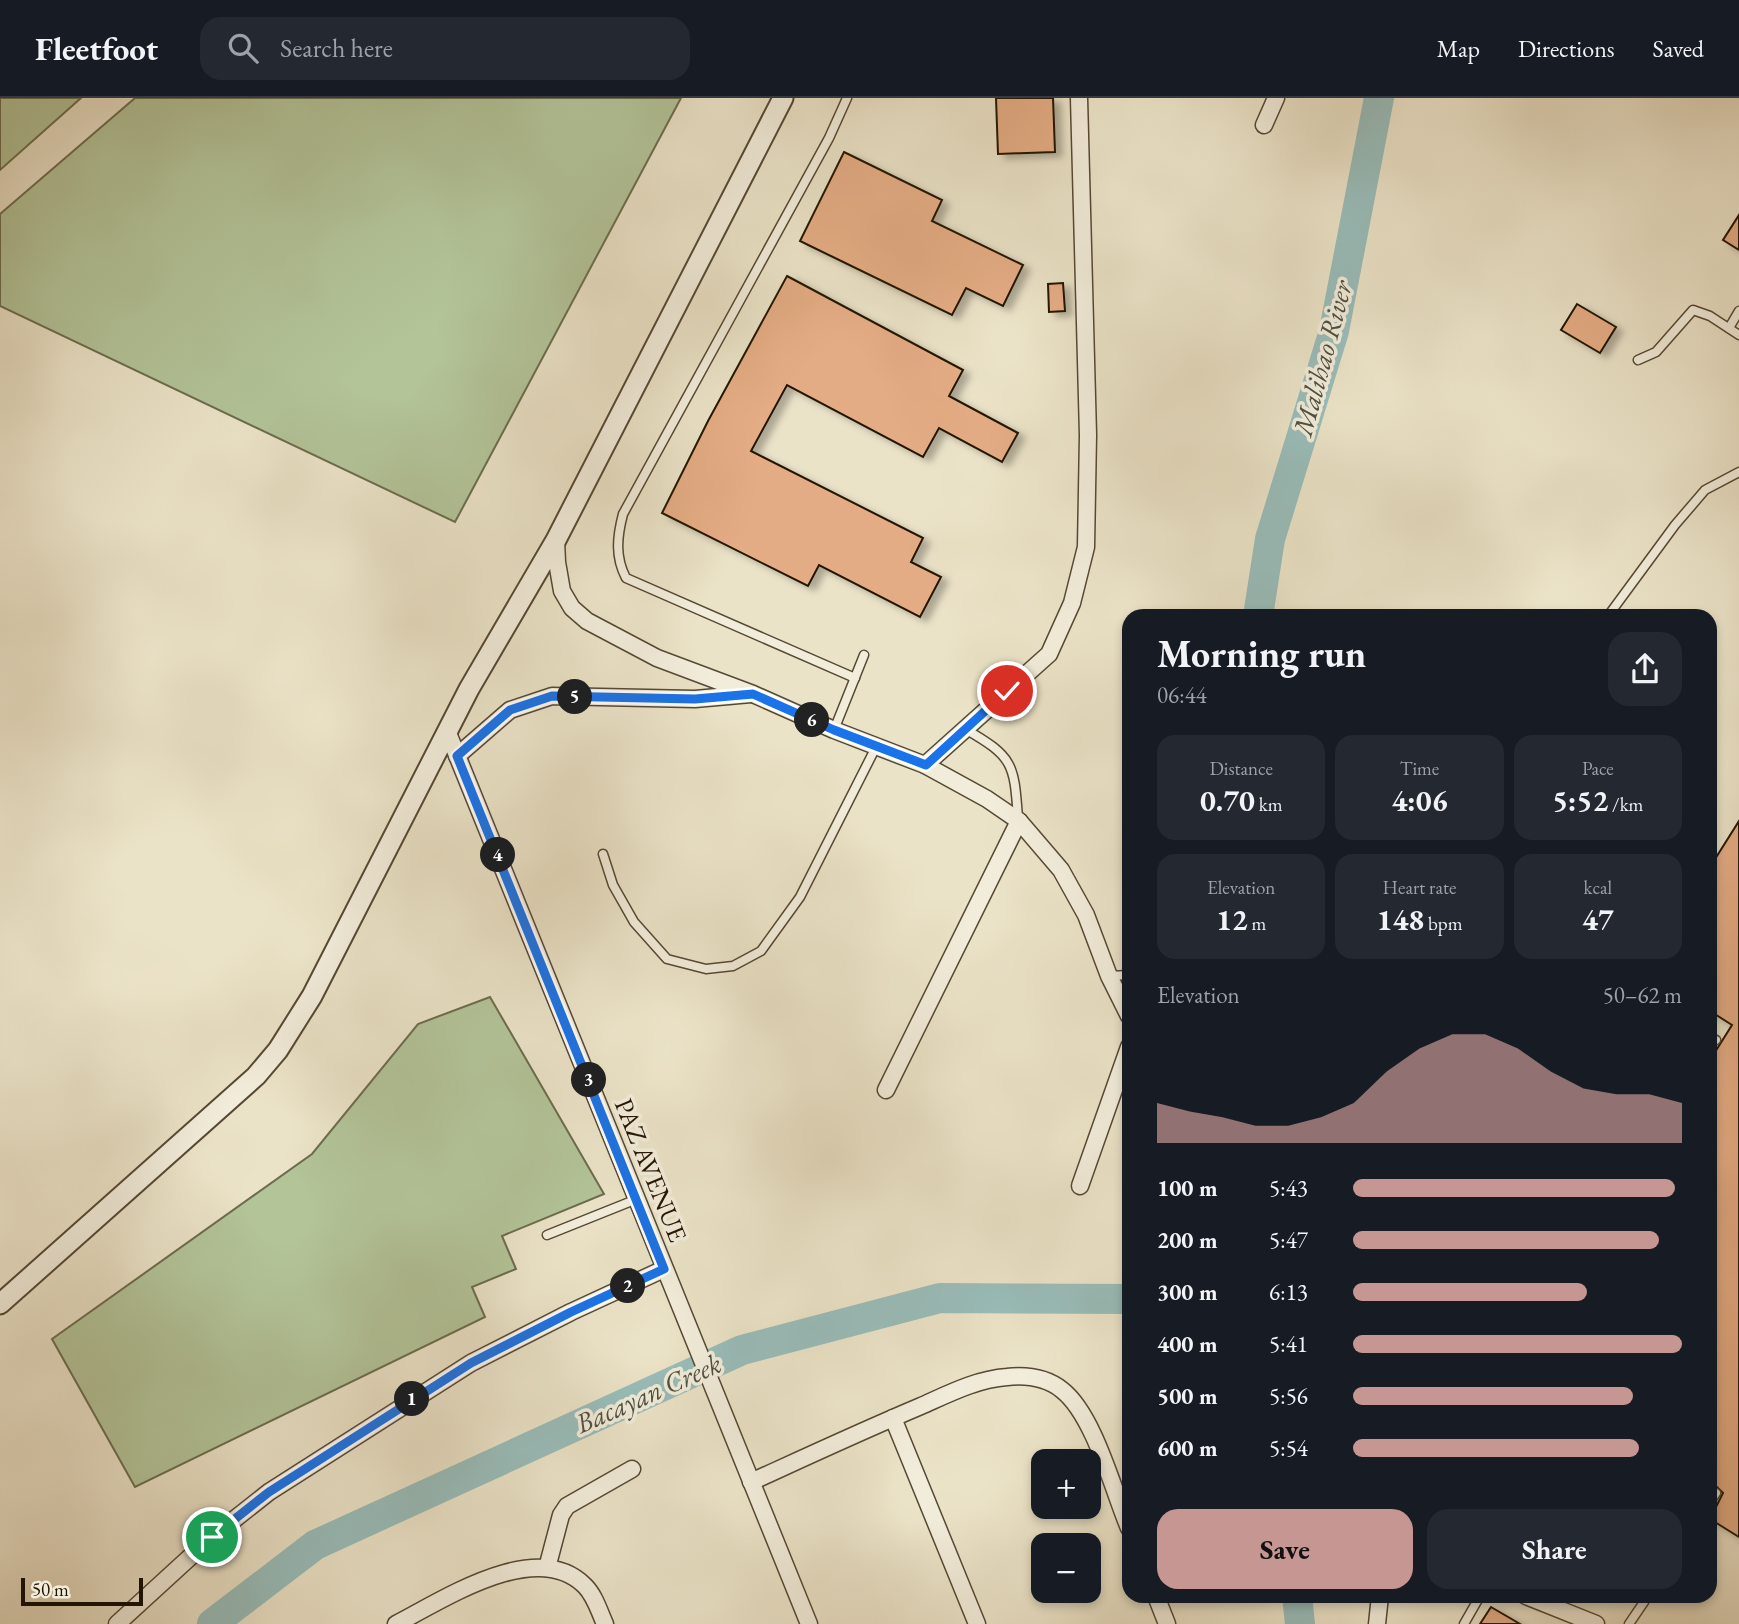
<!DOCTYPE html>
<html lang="en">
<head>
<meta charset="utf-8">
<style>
  body { margin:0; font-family:"EB Garamond",serif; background:#242831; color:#f1f3f6; height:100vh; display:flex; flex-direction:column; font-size:26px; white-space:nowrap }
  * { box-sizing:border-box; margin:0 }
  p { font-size:23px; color:#9ea1a6 }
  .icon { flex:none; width:38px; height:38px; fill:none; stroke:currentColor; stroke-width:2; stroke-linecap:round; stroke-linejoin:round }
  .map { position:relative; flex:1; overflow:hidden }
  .details { position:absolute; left:1122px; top:511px; width:595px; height:994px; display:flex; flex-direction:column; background:#171b24; border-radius:21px; box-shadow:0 4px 10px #0003 }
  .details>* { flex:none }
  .tools { position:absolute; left:1031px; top:1351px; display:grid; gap:14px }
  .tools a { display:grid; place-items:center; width:70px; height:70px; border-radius:14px; background:#171b24; box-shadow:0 4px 10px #0003; font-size:35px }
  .scale { position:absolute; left:21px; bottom:18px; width:122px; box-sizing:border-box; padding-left:7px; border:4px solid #241502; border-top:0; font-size:19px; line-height:24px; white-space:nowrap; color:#241502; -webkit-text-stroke:5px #f2eddb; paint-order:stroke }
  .pin { position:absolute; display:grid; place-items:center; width:60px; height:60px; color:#fff; margin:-30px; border:4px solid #fff; border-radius:50%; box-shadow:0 2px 7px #0007 }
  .km { position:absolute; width:35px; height:35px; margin:-18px; border-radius:50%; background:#222; color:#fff; font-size:19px; line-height:35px; text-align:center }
  .round { display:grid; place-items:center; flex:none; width:74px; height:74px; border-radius:21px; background:#242831 }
  .summary { display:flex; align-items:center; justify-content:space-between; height:119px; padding:0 35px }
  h1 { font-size:38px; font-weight:700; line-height:52px }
  .figures { display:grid; grid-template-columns:repeat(3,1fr); gap:10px; height:119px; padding:7px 35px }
  .figures div { display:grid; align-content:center; border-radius:18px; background:#242831; text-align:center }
  .figures b { font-size:30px; font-weight:700 }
  .figures small { font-size:19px; font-weight:400 }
  .figures p { font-size:19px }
  .chart { height:196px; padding:14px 35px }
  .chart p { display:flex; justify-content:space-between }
  .chart svg { width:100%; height:126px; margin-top:7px; fill:#c59692; opacity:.7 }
  .primary-button { display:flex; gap:14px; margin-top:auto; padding:14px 35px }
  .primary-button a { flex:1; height:80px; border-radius:21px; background:#c59692; color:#111; font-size:28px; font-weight:700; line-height:80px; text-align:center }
  .primary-button a+a { background:#242831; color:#f1f3f6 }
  ul { padding:0 35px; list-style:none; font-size:23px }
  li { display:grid; grid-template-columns:112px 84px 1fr; align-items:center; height:52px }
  li i { height:18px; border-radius:9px; background:#c59692 }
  header { display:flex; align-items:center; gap:42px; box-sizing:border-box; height:98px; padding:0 35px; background:#171b24; border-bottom:2px solid #363941 }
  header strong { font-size:33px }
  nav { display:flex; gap:38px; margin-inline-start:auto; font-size:24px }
  .search { width:490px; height:63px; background:#242831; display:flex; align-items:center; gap:18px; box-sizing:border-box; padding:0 24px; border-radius:21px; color:#9ea1a6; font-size:26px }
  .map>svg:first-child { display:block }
</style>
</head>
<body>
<header>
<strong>Fleetfoot</strong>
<div class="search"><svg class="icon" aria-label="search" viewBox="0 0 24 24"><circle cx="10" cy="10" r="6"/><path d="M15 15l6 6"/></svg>Search here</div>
<nav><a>Map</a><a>Directions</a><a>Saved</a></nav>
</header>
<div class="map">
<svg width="1739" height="1526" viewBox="0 0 1739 1526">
  <defs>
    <filter id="shadow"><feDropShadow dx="7" dy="4.5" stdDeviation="3.5" flood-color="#0004"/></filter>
  </defs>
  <rect width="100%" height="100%" fill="#ebe3c8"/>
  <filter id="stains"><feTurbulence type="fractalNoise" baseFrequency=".00286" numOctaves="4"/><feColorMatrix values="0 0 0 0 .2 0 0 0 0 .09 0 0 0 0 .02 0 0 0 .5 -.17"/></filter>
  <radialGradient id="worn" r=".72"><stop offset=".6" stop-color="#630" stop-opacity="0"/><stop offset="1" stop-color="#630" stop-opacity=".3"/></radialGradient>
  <g fill="#b3c499" stroke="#6c6c4e" stroke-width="2">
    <path d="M 0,0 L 81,0 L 0,72 Z"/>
    <path d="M 135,0 L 681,0 L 455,424 L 0,208 L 0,116 Z"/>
    <path d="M 490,899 L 604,1096 L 502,1138 L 516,1171 L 472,1189 L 485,1219 L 135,1389 L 52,1241 L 312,1056 L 418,926 Z"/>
  </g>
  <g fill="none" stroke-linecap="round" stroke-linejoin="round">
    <g stroke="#99bdba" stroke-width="30">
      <path d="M 1258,518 L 1270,441 L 1334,233 L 1379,0"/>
      <path d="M 1297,1498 L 1300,1526"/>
      <path d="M 212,1526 L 315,1447 L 742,1252 L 940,1200 L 1129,1201"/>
    </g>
  </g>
  <g fill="#e4ac84" stroke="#241502" stroke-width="2" filter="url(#shadow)">
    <path d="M 996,0 L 1053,0 L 1055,54 L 998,56 Z"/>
    <path d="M 844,54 L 942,102 L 932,123 L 1023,167 L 1003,208 L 966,190 L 952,217 L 800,143 Z"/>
    <path d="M 1739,117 L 1739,152 L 1723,142 Z"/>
    <path d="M 787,178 L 963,272 L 949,298 L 1018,335 L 1002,364 L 939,330 L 923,359 L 787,287 L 751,353 L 923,440 L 911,464 L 941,479 L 920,519 L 819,467 L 808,488 L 662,415 L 708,323 Z"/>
    <path d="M 1063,185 L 1065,213 L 1049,214 L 1048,186 Z"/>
    <path d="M 1577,206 L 1616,229 L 1600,255 L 1561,232 Z"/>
    <path d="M 1739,723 L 1739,1439 L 1710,1421 L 1723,1395 L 1717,1389 L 1710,1391 L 1710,962 L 1732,927 L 1710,913 L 1710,769 Z"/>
    <path d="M 1491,1509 L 1520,1526 L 1480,1526 Z"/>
  </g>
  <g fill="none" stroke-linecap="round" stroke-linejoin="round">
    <defs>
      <g id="service">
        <path d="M 847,0 L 829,40 L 623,416 C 617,439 615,459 626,480 L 855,580"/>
        <path d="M 1729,230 L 1739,213"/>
        <path d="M 1638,262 L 1656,254 L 1693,212 L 1710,218 L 1739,237"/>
        <path d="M 1608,518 L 1675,427 L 1705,392 L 1739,374"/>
        <path d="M 965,631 C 1014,659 1014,666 1018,720"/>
        <path d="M 834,632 L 864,557"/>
        <path d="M 603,756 L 613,787 L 634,824 L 667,861 L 706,871 L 733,868 L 761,853 L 800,799 L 877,647"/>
        <path d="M 1109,878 L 1129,877"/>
        <path d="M 1710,939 L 1716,942"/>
        <path d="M 547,1137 L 637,1101"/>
        <path d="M 1710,1404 L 1716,1395"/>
        <path d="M 1464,1526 L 1480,1498"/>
        <path d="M 1629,1526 L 1648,1498"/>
      </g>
      <g id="minor">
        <path d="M 1264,27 L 1276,0"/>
        <path d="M 556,442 L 557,464 L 562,493 L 572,510 L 587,523 L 657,560 L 753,596 L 834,632 L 925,667 L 987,701 L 1019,723 L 1061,772 L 1086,817 L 1109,878 L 1129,918"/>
        <path d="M 448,635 L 809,1526"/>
        <path d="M 457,658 L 510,612 L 552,598 L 695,601 L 751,596"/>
        <path d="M 925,667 L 1049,556 L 1072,505 L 1086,449 L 1088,337 L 1079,0"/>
        <path d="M 886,992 L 1019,723"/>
        <path d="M 1080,1088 L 1129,949"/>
        <path d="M 893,1320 L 977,1526"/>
        <path d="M 751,1384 C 808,1358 864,1332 921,1308 C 948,1296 977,1281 1007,1279 C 1026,1277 1047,1280 1062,1292 C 1094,1317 1113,1392 1129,1430"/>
        <path d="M 547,1470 L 561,1417 L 567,1408 L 632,1371"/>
        <path d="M 1156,1498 L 1167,1526"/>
        <path d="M 1526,1498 L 1596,1526"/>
        <path d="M 117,1526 L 212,1439 L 269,1394 L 471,1265 L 571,1214 L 664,1171"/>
        <path d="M 396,1526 C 443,1502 537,1439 585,1488 C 595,1498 599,1513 605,1526"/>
        <path d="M 1377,1526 L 1380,1498"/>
      </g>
      <path id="tertiary" d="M 0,1206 L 256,978 L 278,952 L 312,898 L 469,591 L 556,442 L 783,0"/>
    </defs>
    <use href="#service" stroke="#564834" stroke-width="11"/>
    <use href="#minor" stroke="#564834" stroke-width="19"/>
    <use href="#tertiary" stroke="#564834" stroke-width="23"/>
    <use href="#service" stroke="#f2eddb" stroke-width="8"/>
    <use href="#minor" stroke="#f2eddb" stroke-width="16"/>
    <use href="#tertiary" stroke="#f2eddb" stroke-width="19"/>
  </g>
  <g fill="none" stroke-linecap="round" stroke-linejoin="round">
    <defs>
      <path id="route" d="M 212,1439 L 269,1394 L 471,1265 L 571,1214 L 664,1171 L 457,658 L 510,612 L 552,598 L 695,601 L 753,596 L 834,632 L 926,667 L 1007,593"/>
    </defs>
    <use href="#route" stroke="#fff" stroke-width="14"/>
    <use href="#route" stroke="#1a73e8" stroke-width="9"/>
  </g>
  <g text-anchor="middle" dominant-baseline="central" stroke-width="7" stroke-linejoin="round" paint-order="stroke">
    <g font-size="26" fill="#241502" stroke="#f2eddb">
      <text transform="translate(651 1072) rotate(68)">PAZ AVENUE</text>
    </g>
    <g font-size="28" font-style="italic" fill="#4d5042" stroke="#f2eddb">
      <text transform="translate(1322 260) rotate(-75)">Malihao River</text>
      <text transform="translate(648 1295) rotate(-24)">Bacayan Creek</text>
    </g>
  </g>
  <rect width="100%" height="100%" filter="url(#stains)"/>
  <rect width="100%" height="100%" fill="url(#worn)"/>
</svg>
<div class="tools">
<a>+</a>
<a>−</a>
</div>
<div class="scale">50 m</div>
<div class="pin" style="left:212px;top:1439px;background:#1e9e55"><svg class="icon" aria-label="arrive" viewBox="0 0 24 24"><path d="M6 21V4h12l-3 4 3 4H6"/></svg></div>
<div class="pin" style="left:1007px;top:593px;background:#d93025"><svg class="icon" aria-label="check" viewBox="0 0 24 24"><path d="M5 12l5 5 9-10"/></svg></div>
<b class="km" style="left:412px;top:1301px">1</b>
<b class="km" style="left:628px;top:1188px">2</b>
<b class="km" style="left:589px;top:982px">3</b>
<b class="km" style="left:498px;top:757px">4</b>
<b class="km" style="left:575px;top:599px">5</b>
<b class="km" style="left:812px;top:622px">6</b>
<section class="details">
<div class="summary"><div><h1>Morning run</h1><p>06:44</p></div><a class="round"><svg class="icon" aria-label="share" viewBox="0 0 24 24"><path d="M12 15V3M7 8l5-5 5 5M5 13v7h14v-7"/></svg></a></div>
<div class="figures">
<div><p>Distance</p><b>0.70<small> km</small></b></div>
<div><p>Time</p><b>4:06</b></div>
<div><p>Pace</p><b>5:52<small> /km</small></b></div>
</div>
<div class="figures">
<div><p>Elevation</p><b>12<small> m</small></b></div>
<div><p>Heart rate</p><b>148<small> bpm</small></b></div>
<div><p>kcal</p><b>47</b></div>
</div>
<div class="chart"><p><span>Elevation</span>50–62 m</p>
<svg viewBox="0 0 160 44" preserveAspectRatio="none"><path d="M0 44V30L10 33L20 35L30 38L40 38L50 35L60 30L70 19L80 11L90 6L100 6L110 11L120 19L130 25L140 27L150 27L160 30V44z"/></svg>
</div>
<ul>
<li><b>100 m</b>5:43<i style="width:98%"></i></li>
<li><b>200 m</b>5:47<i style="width:93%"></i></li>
<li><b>300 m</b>6:13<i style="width:71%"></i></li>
<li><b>400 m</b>5:41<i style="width:100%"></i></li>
<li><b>500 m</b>5:56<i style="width:85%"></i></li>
<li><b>600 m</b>5:54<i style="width:87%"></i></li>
</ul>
<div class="primary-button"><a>Save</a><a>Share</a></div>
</section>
</div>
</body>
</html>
